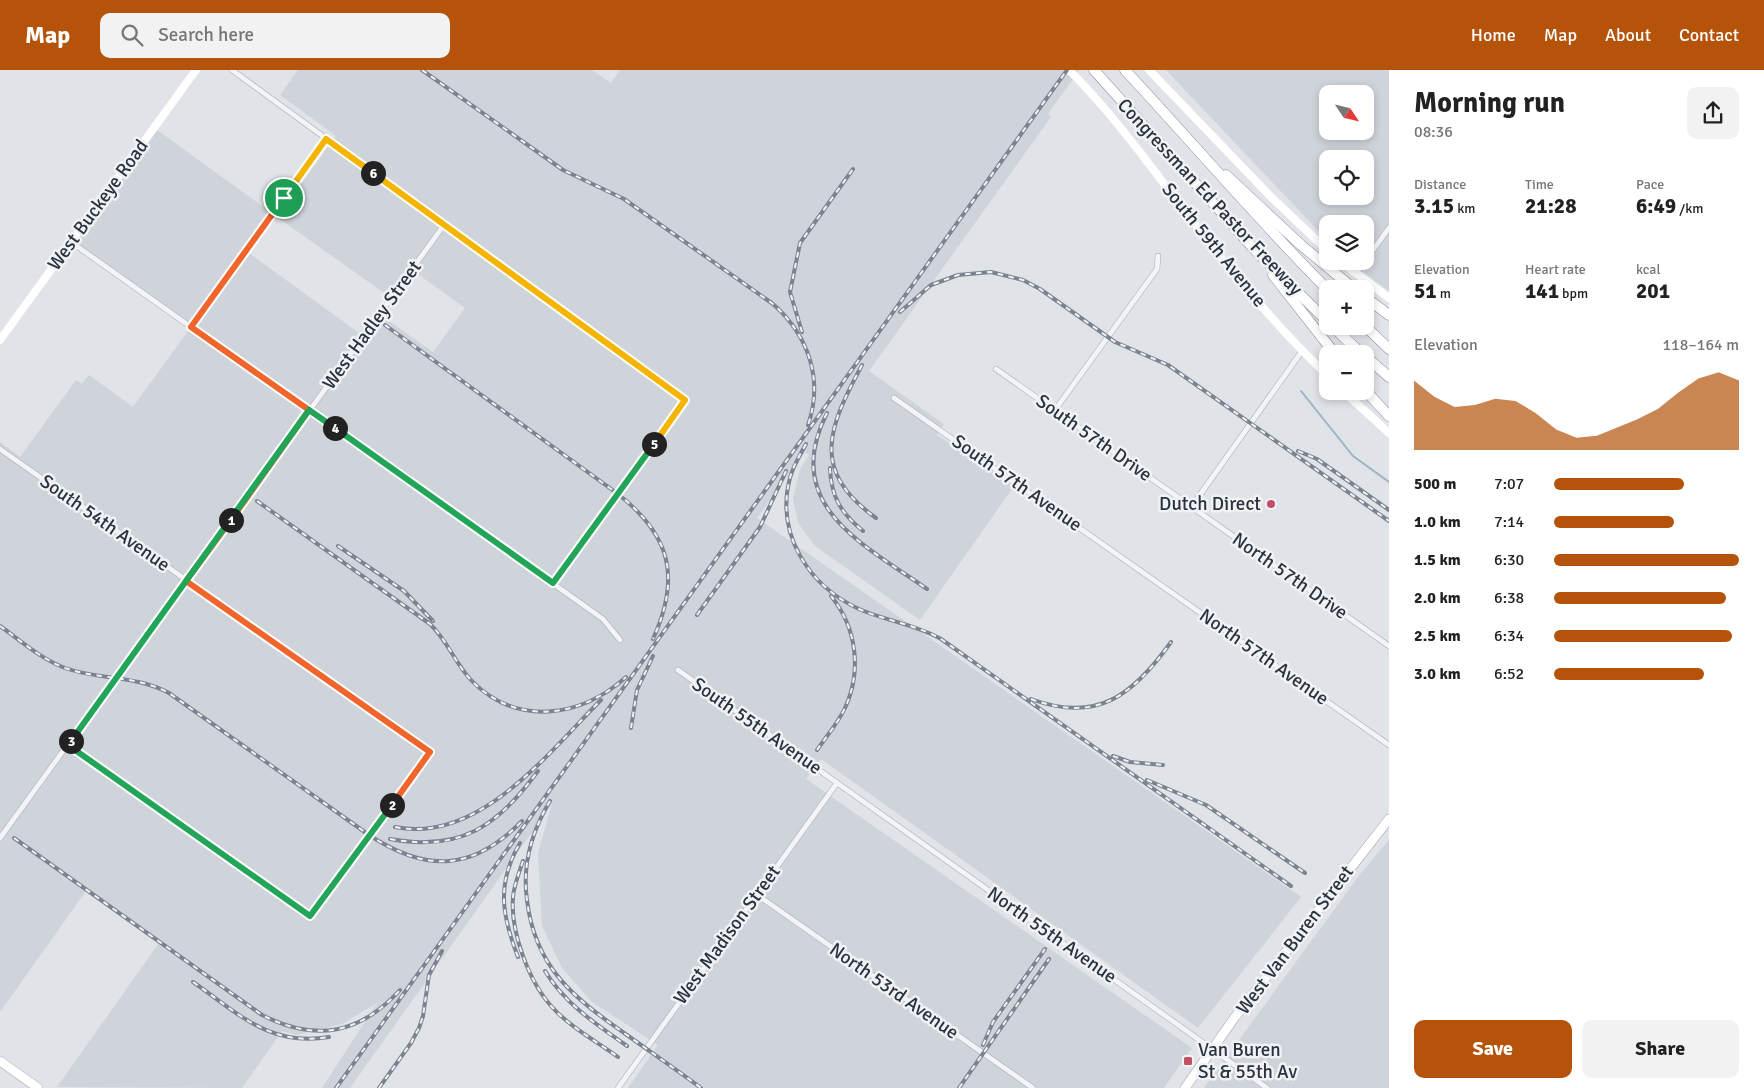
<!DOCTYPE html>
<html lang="en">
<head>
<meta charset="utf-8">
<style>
  body { margin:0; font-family:Signika,sans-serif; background:#f2f2f2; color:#222; height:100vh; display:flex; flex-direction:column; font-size:19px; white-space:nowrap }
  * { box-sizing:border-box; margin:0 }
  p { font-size:16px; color:#767676 }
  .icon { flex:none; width:28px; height:28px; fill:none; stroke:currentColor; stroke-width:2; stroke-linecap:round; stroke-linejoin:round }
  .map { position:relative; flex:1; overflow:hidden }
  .panel { display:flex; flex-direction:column; background:#fff; width:375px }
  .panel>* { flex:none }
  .needle { width:32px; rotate:125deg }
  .tools { position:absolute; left:1319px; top:15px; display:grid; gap:10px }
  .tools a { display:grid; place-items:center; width:55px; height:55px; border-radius:10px; background:#fff; box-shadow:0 2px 8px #0003; font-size:25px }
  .pin { position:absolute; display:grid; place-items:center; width:42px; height:42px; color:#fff; margin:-21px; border:2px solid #fff; border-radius:50%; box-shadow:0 1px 5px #0007 }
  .km { position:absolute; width:25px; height:25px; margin:-12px; border-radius:50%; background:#222; color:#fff; font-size:14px; line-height:25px; text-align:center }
  .round { display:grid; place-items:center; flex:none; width:52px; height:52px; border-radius:10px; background:#f2f2f2 }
  .head { display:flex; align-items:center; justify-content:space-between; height:85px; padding:0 25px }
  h1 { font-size:28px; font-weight:700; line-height:38px }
  .metrics { display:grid; grid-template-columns:repeat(3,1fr); gap:8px; height:85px; padding:5px 25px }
  .metrics div { display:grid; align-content:center }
  .metrics b { font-size:21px; font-weight:700 }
  .metrics small { font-size:14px; font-weight:400 }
  .metrics p { font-size:14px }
  .chart { height:140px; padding:10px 25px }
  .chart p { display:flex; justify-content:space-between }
  .chart svg { width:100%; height:90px; margin-top:5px; fill:#b45309; opacity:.7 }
  .action { display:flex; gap:10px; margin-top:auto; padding:10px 25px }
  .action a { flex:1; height:58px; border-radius:10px; background:#b45309; color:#fff; font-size:20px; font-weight:700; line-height:58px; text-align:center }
  .action a+a { background:#f2f2f2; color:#222 }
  ul { padding:0 25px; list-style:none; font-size:16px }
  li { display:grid; grid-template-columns:80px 60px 1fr; align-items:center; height:38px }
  li i { height:12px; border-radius:6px; background:#b45309 }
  header { display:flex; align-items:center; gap:30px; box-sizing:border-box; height:70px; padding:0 25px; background:#b45309; color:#fff }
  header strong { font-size:24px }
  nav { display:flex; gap:28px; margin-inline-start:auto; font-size:18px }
  .search { width:350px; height:45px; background:#f2f2f2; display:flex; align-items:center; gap:12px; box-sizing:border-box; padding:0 18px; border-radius:10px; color:#767676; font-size:19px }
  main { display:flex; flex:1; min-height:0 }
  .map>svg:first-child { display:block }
</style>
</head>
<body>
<header>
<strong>Map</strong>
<div class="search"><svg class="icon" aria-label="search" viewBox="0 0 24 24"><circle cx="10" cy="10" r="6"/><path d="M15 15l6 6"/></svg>Search here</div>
<nav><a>Home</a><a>Map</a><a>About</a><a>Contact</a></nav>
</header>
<main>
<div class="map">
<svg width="1389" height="1018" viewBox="0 0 1389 1018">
  <rect width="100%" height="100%" fill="#e0e3e8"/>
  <g fill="#cfd3da" fill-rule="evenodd">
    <path d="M 298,0 L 592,0 L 611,13 L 620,0 L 1079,0 L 1048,44 L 1051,47 L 869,301 L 944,354 L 937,365 L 1014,416 L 920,550 L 815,476 L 798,453 L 793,428 L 800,399 L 809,385 L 805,382 L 757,448 L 1301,827 L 1198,958 L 821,689 L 806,709 L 1192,978 L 1164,1018 L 628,1018 L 658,975 L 592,932 L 562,898 L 542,856 L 538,783 L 552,734 L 350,1018 L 322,1018 L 377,933 L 342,954 L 297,965 L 282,961 L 242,1018 L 57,1017 L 159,873 L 86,821 L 0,942 L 0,372 L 20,387 L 76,310 L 82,314 L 89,305 L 133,337 L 191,257 L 75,172 L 157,60 L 272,143 L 246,181 L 359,263 L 375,241 L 433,282 L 465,238 L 408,197 L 387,225 L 277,147 L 336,66 L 280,25 Z"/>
    <path d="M 1166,0 L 1389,0 L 1389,221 L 1348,191 L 1365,191 L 1365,154 L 1328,154 L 1327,170 ZM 1328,24 L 1365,24 L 1365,61 L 1328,61 ZM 1328,89 L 1365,89 L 1365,126 L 1328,126 Z"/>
    <path d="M 1389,770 L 1389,1018 L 1204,1018 L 1361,803 Z"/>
  </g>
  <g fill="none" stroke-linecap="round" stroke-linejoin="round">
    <path stroke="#9fb1c5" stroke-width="2" d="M 1301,321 L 1353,386 L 1389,412"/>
    <defs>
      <g id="street">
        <path d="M 232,0 L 685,330 L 553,513"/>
        <path d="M 71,172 L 603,549 L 620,570"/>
        <path d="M 1365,191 L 1389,158"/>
        <path d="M 1356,204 L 1365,191"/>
        <path d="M 191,257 L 326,69"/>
        <path d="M 996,299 L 1389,576"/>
        <path d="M 894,328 L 1389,675"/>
        <path d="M 1055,340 L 1157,199 L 1158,186"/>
        <path d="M 0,379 L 431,682 L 310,846 L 68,675"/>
        <path d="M 1192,436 L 1302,281"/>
        <path d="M 678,600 L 1267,1018"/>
        <path d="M 0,768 L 444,155"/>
        <path d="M 756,824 L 1033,1018"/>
        <path d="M 618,1018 L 837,713"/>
      </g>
      <g id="primary">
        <path d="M 0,991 L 38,1018"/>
        <path d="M 1185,1018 L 1235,947 L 1389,749"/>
      </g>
      <g id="highway">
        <path d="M 1094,0 L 1255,180 L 1328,252"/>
        <path d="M 1125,0 C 1193,73 1257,149 1328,220"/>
        <path d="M 1226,105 L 1301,175 L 1354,219"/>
        <path d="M 1273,205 L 1335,284"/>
        <path d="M 1365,227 L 1389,245"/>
        <path d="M 1332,256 L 1362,284"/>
        <path d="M 1365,256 L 1389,279"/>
        <path d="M 1365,286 L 1389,307"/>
        <path d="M 1365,320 L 1389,346"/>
      </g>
    </defs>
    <use href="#street" stroke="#a6aab2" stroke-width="6"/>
    <use href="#primary" stroke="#a1a8b2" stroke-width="10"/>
    <use href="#highway" stroke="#89919d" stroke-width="11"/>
    <use href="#street" stroke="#f3f4f7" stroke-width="5"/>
    <g stroke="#fff" stroke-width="8">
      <path d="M 1069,0 C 1123,54 1164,116 1212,176 C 1247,221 1286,266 1328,306"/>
      <path d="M 1149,0 L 1272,128 L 1328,181"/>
      <path d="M 1340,191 L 1389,228"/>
      <path d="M 0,270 L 196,0"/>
      <path d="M 1343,321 L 1389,363"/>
    </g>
    <use href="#primary" stroke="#fff" stroke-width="9"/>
    <use href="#highway" stroke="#fff" stroke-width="10"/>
    <defs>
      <g id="rail">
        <path d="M 422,0 L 563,100 L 624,129 L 773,234 C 808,265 824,309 808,355"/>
        <path d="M 900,242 L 931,215 L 958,205 L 991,202 L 1023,210 L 1040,219 L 1115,272 L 1168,295 L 1389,451"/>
        <path d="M 385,255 L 618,424 C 671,466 681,507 653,569"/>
        <path d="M 802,262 L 790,222 L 800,173 L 853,99"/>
        <path d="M 862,295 C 829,357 809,400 876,448"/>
        <path d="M 827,343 C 780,435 863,474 927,519"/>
        <path d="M 806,374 C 800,385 793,396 790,408 C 775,464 809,516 859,539 C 886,551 915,554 941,569 L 1291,816"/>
        <path d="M 1298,381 L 1317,389 L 1389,440"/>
        <path d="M 830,398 C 831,427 841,443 863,461"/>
        <path d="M 257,431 L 430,554 C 447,570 455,593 471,610 C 516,657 581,648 626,607"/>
        <path d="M 338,476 L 404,521 L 433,551"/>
        <path d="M 697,545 L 760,457 L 786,401"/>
        <path d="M 0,556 C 20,570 41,589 65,598 C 99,610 136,605 169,623 L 369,765 C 427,803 473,801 522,751"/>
        <path d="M 1031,629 C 1098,654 1134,624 1171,572"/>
        <path d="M 631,658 L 637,620 L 653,586"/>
        <path d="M 817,680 C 826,667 838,653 845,638 C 862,601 857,558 831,526"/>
        <path d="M 1113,686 L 1130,692 L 1163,695"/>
        <path d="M 1147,710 L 1206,735 L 1305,803"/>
        <path d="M 550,731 C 532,761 522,795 527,830 C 535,898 574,928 627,965 C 652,983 677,1000 701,1018"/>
        <path d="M 395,757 C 479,774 548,683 601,630"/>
        <path d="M 14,768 L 262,945 C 315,972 359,965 400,920"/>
        <path d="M 390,769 C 462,782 497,756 538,701"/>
        <path d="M 523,791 C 519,803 514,815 513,827 C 510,861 529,912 552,937 C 570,957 596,971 618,987"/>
        <path d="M 518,887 C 502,846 496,814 520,773"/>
        <path d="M 545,901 C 565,934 596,954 627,976"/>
        <path d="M 193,912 C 238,943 269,977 329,967"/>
        <path d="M 983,975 L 993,952 L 1045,879"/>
        <path d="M 336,1018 L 1067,0"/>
        <path d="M 379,1018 L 411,973 L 419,958 L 423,946 L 429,905 L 442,881"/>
        <path d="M 959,1018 L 1049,889"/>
      </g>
    </defs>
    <use href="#rail" stroke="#7b8390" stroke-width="4"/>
    <use href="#rail" stroke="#f0f2f6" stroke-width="2" stroke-dasharray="5.5" stroke-linecap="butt"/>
  </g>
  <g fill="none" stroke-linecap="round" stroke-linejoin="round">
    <defs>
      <path id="split-1" d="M 231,450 L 309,340 L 191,257 L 284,128"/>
      <path id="split-2" d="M 231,450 L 186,511 L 430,682 L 392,735"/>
      <path id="split-3" d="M 71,671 L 68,675 L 310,846 L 392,735"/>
      <path id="split-4" d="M 71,671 L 309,340 L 335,358"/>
      <path id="split-5" d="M 335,358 L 553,513 L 654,374"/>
      <path id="split-6" d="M 373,103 L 685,330 L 654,374"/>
      <path id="split-7" d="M 284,128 L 326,69 L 373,103"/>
    </defs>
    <use href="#split-1" stroke="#fff" stroke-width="10"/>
    <use href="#split-2" stroke="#fff" stroke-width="10"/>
    <use href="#split-3" stroke="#fff" stroke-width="10"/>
    <use href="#split-4" stroke="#fff" stroke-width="10"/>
    <use href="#split-5" stroke="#fff" stroke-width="10"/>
    <use href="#split-6" stroke="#fff" stroke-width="10"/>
    <use href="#split-7" stroke="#fff" stroke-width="10"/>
    <use href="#split-1" stroke="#f0652b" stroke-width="6"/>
    <use href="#split-2" stroke="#f0652b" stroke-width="6"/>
    <use href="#split-3" stroke="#22a559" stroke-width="6"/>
    <use href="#split-4" stroke="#22a559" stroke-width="6"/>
    <use href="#split-5" stroke="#22a559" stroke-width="6"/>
    <use href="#split-6" stroke="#f5b400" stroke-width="6"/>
    <use href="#split-7" stroke="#f5b400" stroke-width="6"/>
  </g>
  <g fill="#c15162" stroke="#f0f2f6" stroke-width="2">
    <circle cx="1271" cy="434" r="5"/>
    <rect x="1183" y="986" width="10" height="10" rx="2.5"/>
  </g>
  <g text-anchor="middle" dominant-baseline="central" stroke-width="5" stroke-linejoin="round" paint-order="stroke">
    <g font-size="19" fill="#2a323e" stroke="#f0f2f6">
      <text transform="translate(1210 127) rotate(47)">Congressman Ed Pastor Freeway</text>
      <text transform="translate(98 135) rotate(-54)">West Buckeye Road</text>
      <text transform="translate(1214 175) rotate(51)">South 59th Avenue</text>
      <text transform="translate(372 255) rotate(-54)">West Hadley Street</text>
      <text transform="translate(1094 368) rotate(35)">South 57th Drive</text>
      <text transform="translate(1017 413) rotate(35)">South 57th Avenue</text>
      <text transform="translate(105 453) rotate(35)">South 54th Avenue</text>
      <text transform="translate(1290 506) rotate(35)">North 57th Drive</text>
      <text transform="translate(1264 587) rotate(35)">North 57th Avenue</text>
      <text transform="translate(757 656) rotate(35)">South 55th Avenue</text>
      <text transform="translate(727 865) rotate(-54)">West Madison Street</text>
      <text transform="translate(1052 865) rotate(35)">North 55th Avenue</text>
      <text transform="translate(1295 870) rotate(-53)">West Van Buren Street</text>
      <text transform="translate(894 921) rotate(35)">North 53rd Avenue</text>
    </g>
    <g font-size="19" fill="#2a323e" stroke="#f0f2f6" text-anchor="end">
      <text x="1261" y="434">Dutch Direct</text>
      <text x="1198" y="980" text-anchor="start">Van Buren<tspan x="1198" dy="22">St &amp; 55th Av</tspan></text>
    </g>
  </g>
</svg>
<div class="tools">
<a><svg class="needle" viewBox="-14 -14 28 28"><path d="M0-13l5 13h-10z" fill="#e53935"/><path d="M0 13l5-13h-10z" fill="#767676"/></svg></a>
<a><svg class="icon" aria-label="locate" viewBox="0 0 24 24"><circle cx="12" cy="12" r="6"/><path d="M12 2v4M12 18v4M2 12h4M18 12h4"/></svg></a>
<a><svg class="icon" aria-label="layers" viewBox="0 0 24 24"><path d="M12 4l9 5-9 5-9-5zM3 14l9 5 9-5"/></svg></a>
<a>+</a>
<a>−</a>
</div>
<div class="pin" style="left:284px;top:128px;background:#1e9e55"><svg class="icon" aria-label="arrive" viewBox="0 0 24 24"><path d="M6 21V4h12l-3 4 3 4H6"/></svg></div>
<b class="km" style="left:231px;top:450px">1</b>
<b class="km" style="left:392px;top:735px">2</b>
<b class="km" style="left:71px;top:671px">3</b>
<b class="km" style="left:335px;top:358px">4</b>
<b class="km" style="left:654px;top:374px">5</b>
<b class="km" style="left:373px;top:103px">6</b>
</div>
<section class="panel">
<div class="head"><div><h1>Morning run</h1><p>08:36</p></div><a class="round"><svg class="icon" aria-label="share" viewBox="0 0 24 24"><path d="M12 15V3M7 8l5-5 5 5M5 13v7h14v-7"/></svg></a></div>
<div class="metrics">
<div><p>Distance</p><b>3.15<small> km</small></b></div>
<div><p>Time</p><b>21:28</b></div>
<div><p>Pace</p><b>6:49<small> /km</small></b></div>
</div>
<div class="metrics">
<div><p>Elevation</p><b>51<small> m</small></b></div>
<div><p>Heart rate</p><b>141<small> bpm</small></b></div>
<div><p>kcal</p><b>201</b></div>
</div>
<div class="chart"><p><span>Elevation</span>118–164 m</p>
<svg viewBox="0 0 160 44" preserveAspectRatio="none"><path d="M0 44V10L10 18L20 23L30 22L40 19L50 20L60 26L70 34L80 38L90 37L100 33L110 29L120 24L130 16L140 9L150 6L160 10V44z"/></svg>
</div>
<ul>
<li><b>500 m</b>7:07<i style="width:70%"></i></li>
<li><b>1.0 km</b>7:14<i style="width:65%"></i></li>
<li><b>1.5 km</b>6:30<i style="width:100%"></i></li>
<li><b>2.0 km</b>6:38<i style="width:93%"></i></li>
<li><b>2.5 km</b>6:34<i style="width:96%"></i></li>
<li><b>3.0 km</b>6:52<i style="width:81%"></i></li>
</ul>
<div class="action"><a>Save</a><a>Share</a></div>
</section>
</main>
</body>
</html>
